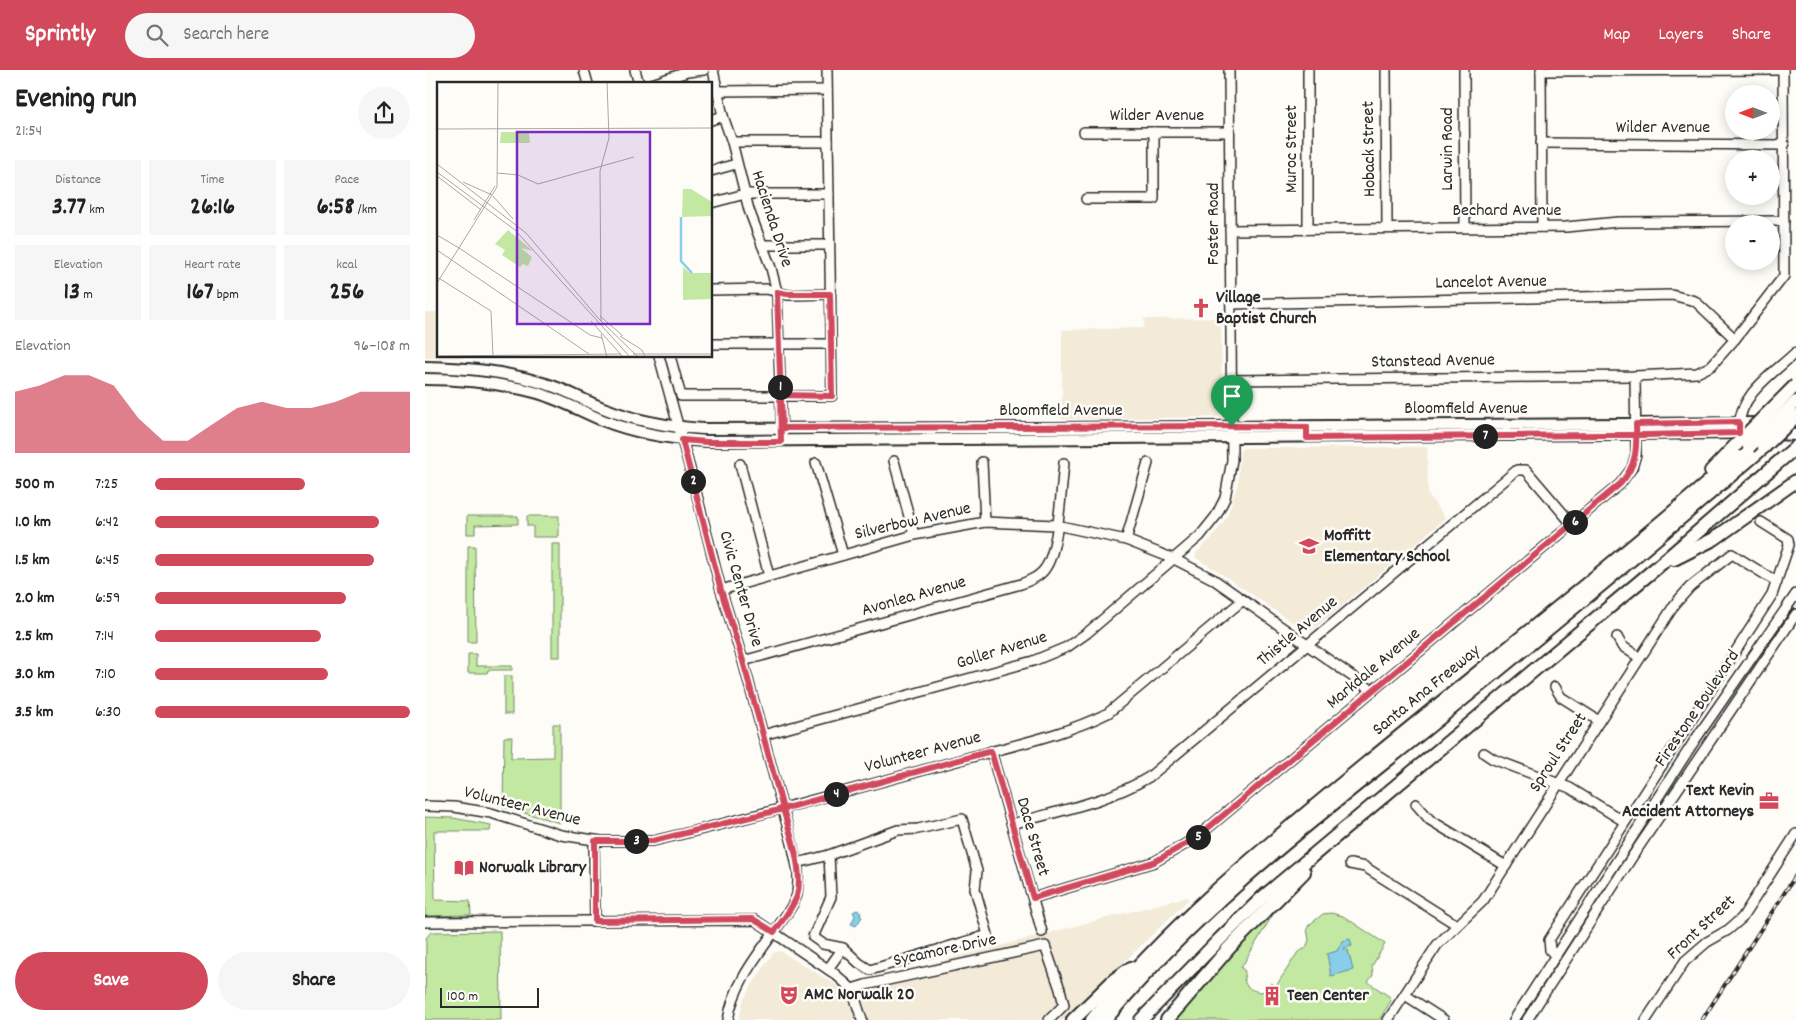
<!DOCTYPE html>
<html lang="en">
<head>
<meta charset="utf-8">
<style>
  body { margin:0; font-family:Dekko,sans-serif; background:#f6f6f6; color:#222; height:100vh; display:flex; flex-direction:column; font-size:19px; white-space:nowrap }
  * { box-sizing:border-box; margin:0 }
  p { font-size:16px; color:#767676 }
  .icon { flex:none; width:28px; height:28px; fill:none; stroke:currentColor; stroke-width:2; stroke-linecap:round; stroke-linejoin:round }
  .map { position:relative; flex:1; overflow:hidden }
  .panel { display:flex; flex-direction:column; background:#fff; width:425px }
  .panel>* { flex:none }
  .needle { width:32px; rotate:270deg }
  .fabs { position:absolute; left:1300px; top:15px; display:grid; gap:10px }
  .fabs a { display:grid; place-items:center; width:55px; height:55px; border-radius:50%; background:#fff; box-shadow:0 2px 12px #0003; font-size:25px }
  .scale { position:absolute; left:15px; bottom:12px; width:99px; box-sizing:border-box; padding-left:5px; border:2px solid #2b2b2b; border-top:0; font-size:14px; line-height:18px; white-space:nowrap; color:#2b2b2b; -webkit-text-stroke:4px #fdfcf7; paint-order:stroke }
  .pin { position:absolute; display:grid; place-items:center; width:42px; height:42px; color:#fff; margin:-51px -21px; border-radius:50% 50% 50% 0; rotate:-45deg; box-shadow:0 0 5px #0007 }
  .pin .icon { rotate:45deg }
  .km { position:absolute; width:25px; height:25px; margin:-12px; border-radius:50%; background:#222; color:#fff; font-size:14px; line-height:25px; text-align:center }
  .round { display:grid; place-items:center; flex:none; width:52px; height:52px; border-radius:26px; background:#f6f6f6 }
  .summary { display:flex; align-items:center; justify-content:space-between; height:85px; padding:0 15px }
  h1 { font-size:28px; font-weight:700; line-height:38px }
  .metrics { display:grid; grid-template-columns:repeat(3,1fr); gap:8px; height:85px; padding:5px 15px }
  .metrics div { display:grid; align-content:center; border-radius:0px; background:#f6f6f6; text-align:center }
  .metrics b { font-size:25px; font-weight:700 }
  .metrics small { font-size:14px; font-weight:400 }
  .metrics p { font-size:14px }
  .chart { height:140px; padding:10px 15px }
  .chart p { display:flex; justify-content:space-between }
  .chart svg { width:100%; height:90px; margin-top:5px; fill:#d1495b; opacity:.7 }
  .cta { display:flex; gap:10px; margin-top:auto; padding:10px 15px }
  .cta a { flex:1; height:58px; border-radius:30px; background:#d1495b; color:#fff; font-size:20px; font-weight:700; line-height:58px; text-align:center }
  .cta a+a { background:#f6f6f6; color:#222 }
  ul { padding:0 15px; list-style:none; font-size:16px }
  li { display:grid; grid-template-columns:80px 60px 1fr; align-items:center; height:38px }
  li i { height:12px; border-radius:6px; background:#d1495b }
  header { display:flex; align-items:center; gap:30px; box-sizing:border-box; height:70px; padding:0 25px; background:#d1495b; color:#fff }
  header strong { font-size:24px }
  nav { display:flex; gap:28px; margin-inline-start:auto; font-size:18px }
  .search { width:350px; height:45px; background:#f6f6f6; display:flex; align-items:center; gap:12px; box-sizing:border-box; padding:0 18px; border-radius:28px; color:#767676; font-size:19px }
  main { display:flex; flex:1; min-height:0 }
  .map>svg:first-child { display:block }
</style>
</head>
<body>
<header>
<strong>Sprintly</strong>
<div class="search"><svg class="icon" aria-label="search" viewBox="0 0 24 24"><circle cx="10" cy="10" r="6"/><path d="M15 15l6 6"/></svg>Search here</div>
<nav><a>Map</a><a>Layers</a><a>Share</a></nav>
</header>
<main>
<section class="panel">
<div class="summary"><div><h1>Evening run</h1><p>21:54</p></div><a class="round"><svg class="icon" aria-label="share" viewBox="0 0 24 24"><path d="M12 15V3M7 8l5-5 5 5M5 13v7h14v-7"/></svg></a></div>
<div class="metrics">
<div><p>Distance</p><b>3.77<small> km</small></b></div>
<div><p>Time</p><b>26:16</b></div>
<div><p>Pace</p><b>6:58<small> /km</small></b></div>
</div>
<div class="metrics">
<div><p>Elevation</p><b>13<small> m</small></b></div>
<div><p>Heart rate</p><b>167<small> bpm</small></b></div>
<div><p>kcal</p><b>256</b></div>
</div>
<div class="chart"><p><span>Elevation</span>96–108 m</p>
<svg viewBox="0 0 160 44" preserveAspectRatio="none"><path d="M0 44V14L10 11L20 6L30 6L40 11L50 27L60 38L70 38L80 30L90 22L100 19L110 22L120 22L130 19L140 14L150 14L160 14V44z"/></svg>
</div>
<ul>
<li><b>500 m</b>7:25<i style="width:59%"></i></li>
<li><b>1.0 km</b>6:42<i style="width:88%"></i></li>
<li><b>1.5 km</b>6:45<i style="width:86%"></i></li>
<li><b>2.0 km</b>6:59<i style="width:75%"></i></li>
<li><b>2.5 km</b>7:14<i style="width:65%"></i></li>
<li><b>3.0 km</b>7:10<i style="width:68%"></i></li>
<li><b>3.5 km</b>6:30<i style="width:100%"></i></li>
</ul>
<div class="cta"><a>Save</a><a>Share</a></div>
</section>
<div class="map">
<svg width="1371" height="950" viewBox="0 0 1371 950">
  <rect width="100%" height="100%" fill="#fdfcf7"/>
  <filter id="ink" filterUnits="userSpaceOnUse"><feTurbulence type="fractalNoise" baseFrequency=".02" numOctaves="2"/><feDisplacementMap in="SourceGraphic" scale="10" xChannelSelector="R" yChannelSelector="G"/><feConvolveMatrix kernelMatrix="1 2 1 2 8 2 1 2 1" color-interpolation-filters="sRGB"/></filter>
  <g filter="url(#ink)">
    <g fill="#f3ead8">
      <path d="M 0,242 L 14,242 L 14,286 L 39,286 L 39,288 L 2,288 L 0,286 Z"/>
      <path d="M 796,248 L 797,339 L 796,344 L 792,347 L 637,349 L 637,260 L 719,258 L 719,249 Z"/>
      <path d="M 1002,377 L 1003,425 L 1021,448 L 888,560 L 879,560 L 791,500 L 771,488 L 771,483 L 787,468 L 802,447 L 813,414 L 815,382 L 818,378 Z"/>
      <path d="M 762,827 L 764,829 L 639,950 L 314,950 L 318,931 L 326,917 L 348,883 L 355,881 L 413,916 L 436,912 Z"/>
    </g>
    <g fill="#c2e8a2" stroke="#768a66">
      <path d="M 42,446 L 93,446 L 93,454 L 50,455 L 50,464 L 42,464 Z"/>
      <path d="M 102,446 L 134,446 L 134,467 L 108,467 L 108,456 L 102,456 Z"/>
      <rect x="127" y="474" width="8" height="113"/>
      <path d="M 43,476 L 50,476 L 51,572 L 43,572 Z"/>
      <path d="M 43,584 L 51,584 L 51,596 L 87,596 L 87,600 L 63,600 L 62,603 L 43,603 Z"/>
      <rect x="79" y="606" width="8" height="38"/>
      <path d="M 128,654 L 135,654 L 135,753 L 78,737 L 79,667 L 87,667 L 86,688 L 128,687 Z"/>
      <path d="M 0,747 L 28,748 L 66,755 L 65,761 L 9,761 L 10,830 L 45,831 L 46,845 L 0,846 Z"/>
      <path d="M 850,841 L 816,898 L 820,901 C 817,915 823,920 836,922 L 841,920 L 846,913 L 851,916 L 873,882 L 881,878 L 884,870 L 882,859 L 884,855 L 898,844 L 906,843 L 918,846 L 959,873 L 960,874 L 947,896 L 948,905 L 943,912 L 965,927 L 966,931 L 954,950 L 751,950 L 789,904 Z"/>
      <path d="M 75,861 L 76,950 L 0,950 L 1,868 L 6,862 Z"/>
    </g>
    <g fill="#88cee9" stroke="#638d9d">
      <path d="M 432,840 L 436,842 L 435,846 L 437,847 L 431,856 L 426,854 L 430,846 L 428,842 Z"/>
      <path d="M 925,869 L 927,876 L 919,878 L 920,880 L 923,880 L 928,900 L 906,906 L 902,884 L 912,881 L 917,871 Z"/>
    </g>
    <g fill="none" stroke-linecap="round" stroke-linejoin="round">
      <defs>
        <g id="minor">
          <path d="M 159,0 L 163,14"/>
          <path d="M 210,0 L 214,14"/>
          <path d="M 288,0 L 298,46 L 307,72 L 324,140 L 346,198 L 352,222 L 357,371"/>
          <path d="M 883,0 L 883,159"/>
          <path d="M 961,0 L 962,158"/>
          <path d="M 1039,0 L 1040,157"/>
          <path d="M 1116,0 L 1117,157"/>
          <path d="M 1116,1 L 1358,0"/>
          <path d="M 227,14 L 262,2 L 279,0"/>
          <path d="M 292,21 L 402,20"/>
          <path d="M 286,50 L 298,46"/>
          <path d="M 659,62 L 804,62"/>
          <path d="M 307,72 L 403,72"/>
          <path d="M 1116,73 L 1359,75"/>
          <path d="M 286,101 L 311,94"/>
          <path d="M 661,129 L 729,129 L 729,62"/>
          <path d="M 286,133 L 320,124 L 404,124"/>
          <path d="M 805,160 L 1141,157 L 1193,152 L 1359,151"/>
          <path d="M 337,175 L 404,175"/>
          <path d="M 286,220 L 342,219 L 363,225 L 405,224"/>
          <path d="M 806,234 L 1247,225 L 1270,231 L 1310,269"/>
          <path d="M 286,274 L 406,274"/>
          <path d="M 234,286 L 268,410 L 296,520 L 318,591 L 367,773 L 373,801 L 373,812 L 372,825 L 368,834 C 345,872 310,905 303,950"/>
          <path d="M 245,286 L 256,326 L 407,326 L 402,0"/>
          <path d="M 806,310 L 1210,306 L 1272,303 L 1286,296 L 1310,269 L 1359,206 L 1358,0"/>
          <path d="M 1314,358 C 1314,324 1349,303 1371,282"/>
          <path d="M 469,391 L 489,465"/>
          <path d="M 557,392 L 560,452"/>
          <path d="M 391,393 L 418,485"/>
          <path d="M 315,394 L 344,506"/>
          <path d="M 701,470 L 723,393"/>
          <path d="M 296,520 L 489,465 L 560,452 L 631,455 L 701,470 L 749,489 L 788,509 L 948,621"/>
          <path d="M 1192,567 L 1197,576 L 1215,588"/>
          <path d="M 318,591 L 596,514 C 606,510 616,506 621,497 C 634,477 636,419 639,393"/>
          <path d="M 1130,617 L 1136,627 L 1174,651"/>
          <path d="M 338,665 L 608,591 L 642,577 L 662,563 L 775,466 L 791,446 L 800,428 L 807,390 L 804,0"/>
          <path d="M 566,681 L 617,862"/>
          <path d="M 1059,683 L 1068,689 L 1145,718 L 1200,752"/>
          <path d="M 991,734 L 1005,750 L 1081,796"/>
          <path d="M 0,736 L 29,737 L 66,743 L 136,765 L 176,771 L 228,771 L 274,760 C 361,738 448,714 535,690 C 584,676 637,666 683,643 L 818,530"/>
          <path d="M 587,754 C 633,741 683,732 724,707 L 1092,400 L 1101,400 L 1148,455"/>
          <path d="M 169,771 L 170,851"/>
          <path d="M 372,793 L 404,785"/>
          <path d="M 925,794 L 940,797 L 1032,855"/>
          <path d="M 608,828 L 729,792 L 771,768 L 1195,414 L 1207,398 L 1211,384 L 1210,306"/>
          <path d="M 0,852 L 330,850 L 410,904 L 427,919 L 437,950"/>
          <path d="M 1131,886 L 1125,880 L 1124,870 L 1347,525 L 1364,475 L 1363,469 L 1336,452"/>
          <path d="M 403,899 L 418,878 L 434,893 L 445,900 L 563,865 L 550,819 L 552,801 L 537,749 L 493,759 L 473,760 L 404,785 L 406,827 L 388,867 L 398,874 L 418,878"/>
          <path d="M 427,919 L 440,915 L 620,876 L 635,919 L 639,935 L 624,950"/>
          <path d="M 980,925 L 1019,950"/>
          <path d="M 963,950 L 1012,875 L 1058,831 L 1250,534 L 1265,517 L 1307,484 L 1352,512"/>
          <path d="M 1089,950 L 1270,670 L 1371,524"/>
          <path d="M 1102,950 L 1211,781 L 1371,544"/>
          <path d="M 1221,950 L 1260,891 L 1282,872 L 1303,860 L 1317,848 L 1371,764"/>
        </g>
        <g id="major">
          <path d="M 0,297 C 44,298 79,301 121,314 C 142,320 161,332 181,339 C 211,351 246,357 278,359 L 624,358 L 1337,353"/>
          <path d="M 0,309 C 38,309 76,313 113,323 C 136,330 156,341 177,350 C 210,363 246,369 281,371 L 1327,363"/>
          <path d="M 1349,364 L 1371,365"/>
        </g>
        <g id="highway">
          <path d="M 1286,401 L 1310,376"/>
          <path d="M 1249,489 L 1289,469 L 1371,411"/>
          <path d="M 648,950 L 689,910 L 706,898"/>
          <path d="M 667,950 C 746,852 845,773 942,693 C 1070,588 1199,486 1324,377"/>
          <path d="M 680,950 C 770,840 884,753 995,664 C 1111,570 1226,474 1339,377"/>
          <path d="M 716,950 L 795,869 L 837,828 L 1231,498 L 1371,377"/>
          <path d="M 742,950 L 804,878 L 879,802"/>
        </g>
      </defs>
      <use href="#minor" stroke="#2b2b2b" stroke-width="12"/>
      <use href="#major" stroke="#2b2b2b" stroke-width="14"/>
      <use href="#highway" stroke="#2b2b2b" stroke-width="16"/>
      <use href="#minor" stroke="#fdfcf7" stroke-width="9"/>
      <use href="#major" stroke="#fdfcf7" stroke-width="10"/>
      <use href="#highway" stroke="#fdfcf7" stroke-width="12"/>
      <defs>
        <path id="rail" d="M 1277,950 L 1371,805"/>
      </defs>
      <use href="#rail" stroke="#2b2b2b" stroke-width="4"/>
      <use href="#rail" stroke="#fdfcf7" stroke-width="2" stroke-dasharray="5.5" stroke-linecap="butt"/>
      <defs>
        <g id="highway-bridge">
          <path d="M 1310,376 L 1371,315"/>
          <path d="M 1324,377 L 1371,332"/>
          <path d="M 1339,377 L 1371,346"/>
        </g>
      </defs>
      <use href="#highway-bridge" stroke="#2b2b2b" stroke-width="16" stroke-linecap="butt"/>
      <use href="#highway-bridge" stroke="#fdfcf7" stroke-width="12"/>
    </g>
  </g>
  <g fill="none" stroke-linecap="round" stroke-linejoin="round" filter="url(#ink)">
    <defs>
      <path id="route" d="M 807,356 L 357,358 L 352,222 L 362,224 L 405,224 L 407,326 L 355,325 L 356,372 L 282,372 L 257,370 L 296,520 L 318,591 L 358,739 L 228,771 L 170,771 L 170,851 L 328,849 L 349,862 C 357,851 367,839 372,826 C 379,801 365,763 358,739 L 566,681 L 608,828 L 729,792 L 771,768 L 1195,414 C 1212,396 1212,377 1211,354 L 1314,352 L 1314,363 L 1219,365 L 1179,365 L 882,368 L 882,357 L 807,356"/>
    </defs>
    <use href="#route" stroke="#fff" stroke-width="10"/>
    <use href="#route" stroke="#d1495b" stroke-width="6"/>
  </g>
  <defs>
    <symbol id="church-bare" viewBox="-9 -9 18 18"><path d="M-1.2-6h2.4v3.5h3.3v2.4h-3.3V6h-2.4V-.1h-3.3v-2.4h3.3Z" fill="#d1495b" stroke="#fdfcf7" stroke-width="2.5" paint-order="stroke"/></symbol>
    <symbol id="school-bare" viewBox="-9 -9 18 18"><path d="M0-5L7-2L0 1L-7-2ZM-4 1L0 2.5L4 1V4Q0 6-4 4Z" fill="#d1495b" stroke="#fdfcf7" stroke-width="2.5" paint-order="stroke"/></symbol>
    <symbol id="office-bare" viewBox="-9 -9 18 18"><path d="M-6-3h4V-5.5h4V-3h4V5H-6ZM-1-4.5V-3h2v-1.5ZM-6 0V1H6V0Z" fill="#d1495b" stroke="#fdfcf7" stroke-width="2.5" paint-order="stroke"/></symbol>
    <symbol id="library-bare" viewBox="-9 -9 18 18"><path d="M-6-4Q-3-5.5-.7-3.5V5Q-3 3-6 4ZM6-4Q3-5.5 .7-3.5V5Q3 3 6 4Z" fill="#d1495b" stroke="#fdfcf7" stroke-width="2.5" paint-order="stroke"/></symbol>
    <symbol id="theatre-bare" viewBox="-9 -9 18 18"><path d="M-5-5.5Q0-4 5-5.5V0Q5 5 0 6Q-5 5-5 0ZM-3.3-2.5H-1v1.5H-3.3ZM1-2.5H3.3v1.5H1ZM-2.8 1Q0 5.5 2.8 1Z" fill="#d1495b" stroke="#fdfcf7" stroke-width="2.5" paint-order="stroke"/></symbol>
    <symbol id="building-bare" viewBox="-9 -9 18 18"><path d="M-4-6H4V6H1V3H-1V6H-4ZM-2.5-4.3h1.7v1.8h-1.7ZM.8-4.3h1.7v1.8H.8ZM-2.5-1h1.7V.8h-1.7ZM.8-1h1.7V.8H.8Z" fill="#d1495b" stroke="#fdfcf7" stroke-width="2.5" paint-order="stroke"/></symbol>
  </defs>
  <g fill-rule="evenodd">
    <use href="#church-bare" x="762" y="224" width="28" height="28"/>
    <use href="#school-bare" x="870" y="462" width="28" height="28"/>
    <use href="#office-bare" x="1330" y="717" width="28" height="28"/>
    <use href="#library-bare" x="25" y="784" width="28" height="28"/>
    <use href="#theatre-bare" x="350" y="911" width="28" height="28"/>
    <use href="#building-bare" x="833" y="912" width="28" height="28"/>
  </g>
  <g text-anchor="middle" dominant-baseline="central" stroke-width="5" stroke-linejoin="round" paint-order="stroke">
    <g font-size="18" fill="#2b2b2b" stroke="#fdfcf7">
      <text x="732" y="46">Wilder Avenue</text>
      <text x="1238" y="58">Wilder Avenue</text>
      <text transform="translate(867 79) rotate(-90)">Muroc Street</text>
      <text transform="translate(945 79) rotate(-91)">Hoback Street</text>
      <text transform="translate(1023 79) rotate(-90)">Larwin Road</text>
      <text x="1082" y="141">Bechard Avenue</text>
      <text transform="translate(346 149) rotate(72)">Hacienda Drive</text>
      <text transform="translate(789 154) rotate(-90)">Foster Road</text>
      <text transform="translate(1066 213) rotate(-1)">Lancelot Avenue</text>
      <text transform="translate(1008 292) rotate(-1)">Stanstead Avenue</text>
      <text x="1041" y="339">Bloomfield Avenue</text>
      <text x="636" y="341">Bloomfield Avenue</text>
      <text transform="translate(488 452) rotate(-13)">Silverbow Avenue</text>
      <text transform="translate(315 519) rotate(74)">Civic Center Drive</text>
      <text transform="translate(489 527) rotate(-16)">Avonlea Avenue</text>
      <text transform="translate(873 562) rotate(-40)">Thistle Avenue</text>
      <text transform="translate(577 581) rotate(-17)">Goller Avenue</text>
      <text transform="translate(949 599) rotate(-40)">Markdale Avenue</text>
      <text transform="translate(1002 621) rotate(-39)">Santa Ana Freeway</text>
      <text transform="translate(1273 639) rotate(-56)">Firestone Boulevard</text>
      <text transform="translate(498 683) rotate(-15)">Volunteer Avenue</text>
      <text transform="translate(1134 683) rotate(-57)">Sproul Street</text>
      <text transform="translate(97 737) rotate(14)">Volunteer Avenue</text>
      <text transform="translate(607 767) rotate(74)">Dace Street</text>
      <text transform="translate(1277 858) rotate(-43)">Front Street</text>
      <text transform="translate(520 881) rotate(-12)">Sycamore Drive</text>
    </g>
    <g font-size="18" font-weight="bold" fill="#2b2b2b" stroke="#fdfcf7" text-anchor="start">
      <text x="791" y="228">Village<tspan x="791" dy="21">Baptist Church</tspan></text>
      <text x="899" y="466">Moffitt<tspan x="899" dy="21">Elementary School</tspan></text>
      <text x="1329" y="721" text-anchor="end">Text Kevin<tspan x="1329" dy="21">Accident Attorneys</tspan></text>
      <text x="54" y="798">Norwalk Library</text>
      <text x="379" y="925">AMC Norwalk 20</text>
      <text x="862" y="926">Teen Center</text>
    </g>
  </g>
  <g transform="translate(12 12)">
    <rect width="275" height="275" fill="#fdfcf7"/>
    <path d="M 92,50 L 93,61 L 63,61 L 64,50 ZM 246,107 L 254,107 L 275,120 L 275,134 L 245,135 ZM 71,148 L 96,169 L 84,166 L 95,175 L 91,184 L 86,182 L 83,185 L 65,173 L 68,168 L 58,162 ZM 246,185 L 253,191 L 275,191 L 275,217 L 246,218 Z" fill="#c2e8a2"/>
    <path fill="none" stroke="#88cee9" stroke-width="2.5" d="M 244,135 L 244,179 L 255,191"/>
    <path fill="none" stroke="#a9a8a5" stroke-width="1" d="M 0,47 L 275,46M 0,82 L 89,151 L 161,236 L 201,275M 0,90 L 78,148 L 193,275M 60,91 L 81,93 L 101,102 L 197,75M 0,94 L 43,127M 26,100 L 55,113M 56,114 L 76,137M 37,138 L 58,104M 0,153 L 22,166M 22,166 L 153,253 L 165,256M 0,168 L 152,272M 0,195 L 54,229 L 56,274M 0,201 L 60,105 L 61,0M 163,234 L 186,254M 154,239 L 186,275M 164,239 L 163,89 L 172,56 L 170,0M 164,252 L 170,275M 183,254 L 205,268 L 208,275M 196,272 L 275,272M 0,274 L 184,272"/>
    <path fill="#7b2cbf" fill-opacity="0.15" stroke="#7b2cbf" stroke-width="2.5" d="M 80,50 L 213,50 L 213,242 L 80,242 Z"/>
    <rect width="275" height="275" fill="none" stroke="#2b2b2b" stroke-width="2.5"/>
  </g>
</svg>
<div class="fabs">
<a><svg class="needle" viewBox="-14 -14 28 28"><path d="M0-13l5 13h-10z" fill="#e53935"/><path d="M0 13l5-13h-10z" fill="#767676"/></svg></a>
<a>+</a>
<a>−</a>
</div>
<div class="scale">100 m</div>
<div class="pin" style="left:807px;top:356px;background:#1e9e55"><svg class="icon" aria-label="arrive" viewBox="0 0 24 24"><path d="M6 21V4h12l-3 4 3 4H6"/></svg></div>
<b class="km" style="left:355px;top:317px">1</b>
<b class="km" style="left:268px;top:411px">2</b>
<b class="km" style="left:211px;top:771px">3</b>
<b class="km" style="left:411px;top:724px">4</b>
<b class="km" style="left:773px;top:767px">5</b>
<b class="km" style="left:1150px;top:452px">6</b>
<b class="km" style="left:1060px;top:366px">7</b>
</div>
</main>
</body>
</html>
